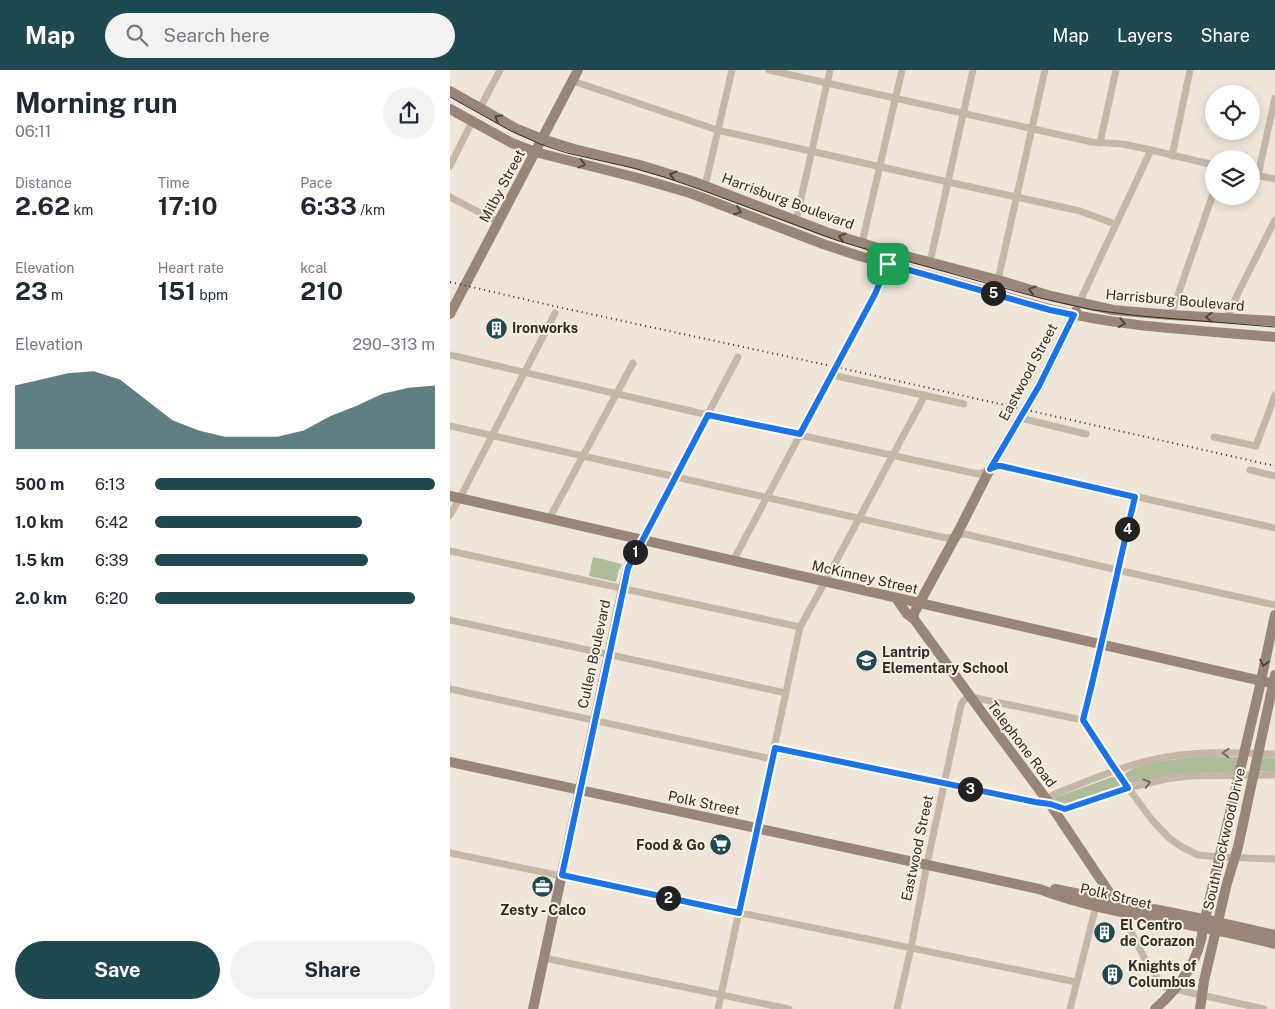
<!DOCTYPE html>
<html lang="en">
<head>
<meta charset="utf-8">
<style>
  body { margin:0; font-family:"Public Sans",sans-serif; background:#f2f2f3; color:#1f2937; height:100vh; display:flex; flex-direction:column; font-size:19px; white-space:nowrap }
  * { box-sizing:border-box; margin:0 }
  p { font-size:16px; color:#747a83 }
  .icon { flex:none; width:28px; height:28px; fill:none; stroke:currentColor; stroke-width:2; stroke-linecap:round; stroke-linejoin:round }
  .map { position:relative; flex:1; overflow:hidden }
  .side { display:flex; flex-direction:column; background:#fff; width:450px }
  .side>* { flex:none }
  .buttons { position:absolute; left:755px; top:15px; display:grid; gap:10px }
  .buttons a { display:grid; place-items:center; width:55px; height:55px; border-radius:50%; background:#fff; box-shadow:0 2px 8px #0003; font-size:25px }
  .pin { position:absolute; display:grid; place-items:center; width:42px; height:42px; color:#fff; margin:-21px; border-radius:10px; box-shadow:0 2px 8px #0006 }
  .km { position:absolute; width:25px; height:25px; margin:-12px; border-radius:50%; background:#222; color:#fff; font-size:14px; line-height:25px; text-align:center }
  .round { display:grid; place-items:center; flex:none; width:52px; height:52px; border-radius:26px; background:#f2f2f3 }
  .summary { display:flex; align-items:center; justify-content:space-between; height:85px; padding:0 15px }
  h1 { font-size:28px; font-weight:700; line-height:38px }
  .stats { display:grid; grid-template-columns:repeat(3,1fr); gap:8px; height:85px; padding:5px 15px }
  .stats div { display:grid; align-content:center }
  .stats b { font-size:25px; font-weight:700 }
  .stats small { font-size:14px; font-weight:400 }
  .stats p { font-size:14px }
  .chart { height:140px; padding:10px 15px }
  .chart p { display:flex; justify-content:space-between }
  .chart svg { width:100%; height:90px; margin-top:5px; fill:#1f4950; opacity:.7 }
  .button { display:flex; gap:10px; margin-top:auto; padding:10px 15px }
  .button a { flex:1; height:58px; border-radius:30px; background:#1f4950; color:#fff; font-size:20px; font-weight:700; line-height:58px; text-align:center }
  .button a+a { background:#f2f2f3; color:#1f2937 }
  ul { padding:0 15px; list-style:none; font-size:16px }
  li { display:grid; grid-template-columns:80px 60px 1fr; align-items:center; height:38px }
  li i { height:12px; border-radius:6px; background:#1f4950 }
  header { display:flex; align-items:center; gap:30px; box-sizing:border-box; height:70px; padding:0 25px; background:#1f4950; color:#fff }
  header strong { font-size:24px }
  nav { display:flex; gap:28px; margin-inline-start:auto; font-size:18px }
  .search { width:350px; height:45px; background:#f2f2f3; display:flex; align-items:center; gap:12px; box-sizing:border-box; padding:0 18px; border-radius:28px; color:#747a83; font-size:19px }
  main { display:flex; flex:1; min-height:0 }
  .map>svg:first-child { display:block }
</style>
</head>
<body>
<header>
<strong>Map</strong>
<div class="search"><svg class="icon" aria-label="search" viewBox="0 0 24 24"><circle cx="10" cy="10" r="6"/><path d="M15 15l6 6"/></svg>Search here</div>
<nav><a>Map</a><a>Layers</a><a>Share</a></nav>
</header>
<main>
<section class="side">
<div class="summary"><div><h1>Morning run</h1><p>06:11</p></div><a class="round"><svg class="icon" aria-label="share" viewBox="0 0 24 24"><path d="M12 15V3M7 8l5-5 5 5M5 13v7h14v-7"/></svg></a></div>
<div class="stats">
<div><p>Distance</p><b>2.62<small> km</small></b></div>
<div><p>Time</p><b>17:10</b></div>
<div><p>Pace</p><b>6:33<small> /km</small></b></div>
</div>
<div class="stats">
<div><p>Elevation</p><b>23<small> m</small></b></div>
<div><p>Heart rate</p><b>151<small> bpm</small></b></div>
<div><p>kcal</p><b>210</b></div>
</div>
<div class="chart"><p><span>Elevation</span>290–313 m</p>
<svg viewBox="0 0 160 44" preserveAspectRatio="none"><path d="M0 44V13L10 10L20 7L30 6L40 10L50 20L60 30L70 35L80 38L90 38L100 38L110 35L120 28L130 23L140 17L150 14L160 13V44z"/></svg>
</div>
<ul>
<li><b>500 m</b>6:13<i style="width:100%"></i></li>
<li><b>1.0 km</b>6:42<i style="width:74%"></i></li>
<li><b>1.5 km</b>6:39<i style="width:76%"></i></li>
<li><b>2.0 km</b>6:20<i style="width:93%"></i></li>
</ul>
<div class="button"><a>Save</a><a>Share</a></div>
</section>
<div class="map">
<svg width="825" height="939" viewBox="0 0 825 939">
  <rect width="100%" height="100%" fill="#efe6d9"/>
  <g fill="#aebc9a">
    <path d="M 143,487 L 172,494 L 168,502 L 166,512 L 139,506 Z"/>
    <path d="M 759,686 L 788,687 L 785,702 C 748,702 720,704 684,713 L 678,712 L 674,705 C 683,692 742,687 759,686 Z"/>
    <path d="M 813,687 L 825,688 L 825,702 L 808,701 L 811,688 Z"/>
    <path d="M 662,707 L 667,708 L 671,713 L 671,717 L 610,736 L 602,731 L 604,728 Z"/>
  </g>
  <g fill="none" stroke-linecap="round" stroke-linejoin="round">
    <g stroke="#c5b7a6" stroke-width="7">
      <path d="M 319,0 L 642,72 L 673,74 L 701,80 L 764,95"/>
      <path d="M 123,11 L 267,60 L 498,112 L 630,141 L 665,154"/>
      <path d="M 30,38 L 50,0"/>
      <path d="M 650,73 L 666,0"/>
      <path d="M 722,86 L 740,0"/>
      <path d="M 0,96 L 23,50"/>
      <path d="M 801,104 L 825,109"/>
      <path d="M 808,105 L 825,28"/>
      <path d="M 255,116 L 282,0"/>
      <path d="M 0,127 L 48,152"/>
      <path d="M 346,151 L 380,0"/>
      <path d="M 412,173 L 452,0"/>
      <path d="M 480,192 L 523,0"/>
      <path d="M 548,210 L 595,0"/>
      <path d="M 629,233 L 701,80"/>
      <path d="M 721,245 L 764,121"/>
      <path d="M 777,248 L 789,221 L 825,150"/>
      <path d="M 0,285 L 258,345 L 528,404 C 537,403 542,395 551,396 L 825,458"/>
      <path d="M 382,305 L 514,334"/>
      <path d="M 570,348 L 636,364"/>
      <path d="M 0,356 L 496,468 C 503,468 508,464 515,464 L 667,500 L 825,535"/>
      <path d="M 764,367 L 806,376 L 825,325"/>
      <path d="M 800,400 L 825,406"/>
      <path d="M 0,445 L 10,428 L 105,243"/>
      <path d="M 99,449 L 183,293"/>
      <path d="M 191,470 L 288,287"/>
      <path d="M 0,481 L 350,557"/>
      <path d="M 283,491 L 425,224 L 439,194"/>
      <path d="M 0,550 L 336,623"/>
      <path d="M 0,619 L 322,689"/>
      <path d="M 633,650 C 652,576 667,501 685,427"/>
      <path d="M 325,678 L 585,732 L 600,734 L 615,739 L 678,718 L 716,709 L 738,706 L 825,705"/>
      <path d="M 600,734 L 602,726 L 605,724 C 643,709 681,692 722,686 C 756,681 791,683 825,684"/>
      <path d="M 0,783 L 626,912"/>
      <path d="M 679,840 L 678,852 L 679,858 C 690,878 699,902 715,917 L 814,939"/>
      <path d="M 94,888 L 339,939"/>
      <path d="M 268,939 L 350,557 L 375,512 L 475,325"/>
      <path d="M 447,939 L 461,878 L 477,794 L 511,635 L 514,630 L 521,627 L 633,650 L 661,693 L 682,723 L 702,750 L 719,768 L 732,777 L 748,785 L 770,787 L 825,789"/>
      <path d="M 620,939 L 646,836"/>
    </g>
    <g stroke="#998678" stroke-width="10">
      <path d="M 0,21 L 67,59 L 92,69 L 124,79 L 190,95 L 242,111 L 376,162 L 444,183 L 548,210 L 601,226 L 663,240 L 721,245 L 825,251"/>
      <path d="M 0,39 L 62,73 L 85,82 L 188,108 L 240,123 L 373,174 L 409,186 L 600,239 C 673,258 750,260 825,267"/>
      <path d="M 0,244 L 128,0"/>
      <path d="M 0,426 L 825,614"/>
      <path d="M 446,528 L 457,544 L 464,549 L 536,648 L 600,734 L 665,831"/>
      <path d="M 464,549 L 464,543 L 508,462 L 540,399 L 589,316 L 626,241"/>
      <path d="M 0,692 L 589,819 C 642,839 699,847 754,858 C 778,862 801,868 825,874"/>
      <path d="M 605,819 L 768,852 L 825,865"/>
      <path d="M 83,939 L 173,519 L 178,498 L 191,470"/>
      <path d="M 705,939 C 728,919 751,889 753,857 L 809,620 L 825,545"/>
      <path d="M 750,939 L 754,911 L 777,813 L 788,777 L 825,605"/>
    </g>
    <path stroke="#322b26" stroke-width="1" d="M 0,27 L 59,60 L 90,74 L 117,83 L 183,98 L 214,107 L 249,119 L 386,170 L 442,187 L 590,228 L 643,240 L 690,246 L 825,257"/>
    <path stroke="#322b26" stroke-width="2" stroke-dasharray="1 4" stroke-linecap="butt" d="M 0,212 L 108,237 L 386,297 L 825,396"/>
  </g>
  <defs><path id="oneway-chevron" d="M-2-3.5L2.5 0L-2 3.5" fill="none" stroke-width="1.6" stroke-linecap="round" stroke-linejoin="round" transform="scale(1.25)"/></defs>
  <g stroke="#51463f">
    <use href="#oneway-chevron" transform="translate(48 48) rotate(-150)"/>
    <use href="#oneway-chevron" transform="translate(132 94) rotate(15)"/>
    <use href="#oneway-chevron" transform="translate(223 105) rotate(-163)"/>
    <use href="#oneway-chevron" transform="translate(288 141) rotate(21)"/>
    <use href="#oneway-chevron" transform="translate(392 167) rotate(-163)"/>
    <use href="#oneway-chevron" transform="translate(582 220) rotate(-164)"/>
    <use href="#oneway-chevron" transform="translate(759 247) rotate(-177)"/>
    <use href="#oneway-chevron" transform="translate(672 253) rotate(9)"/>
    <use href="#oneway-chevron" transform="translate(814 593) rotate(102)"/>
  </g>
  <g stroke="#746a60">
    <use href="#oneway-chevron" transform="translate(776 683) rotate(-178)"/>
    <use href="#oneway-chevron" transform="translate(697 713) rotate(-14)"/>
  </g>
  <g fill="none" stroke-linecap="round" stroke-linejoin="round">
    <defs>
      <path id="route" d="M 438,194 L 600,240 L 624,245 L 589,316 L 540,399 L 547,396 L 551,396 L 685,427 C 667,501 652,576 633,650 L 661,693 L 678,718 L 615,739 L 600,734 L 585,732 L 325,678 L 289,843 L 112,805 L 178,498 L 258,345 L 350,364 L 425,224 Z"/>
    </defs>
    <use href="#route" stroke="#fff" stroke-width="10"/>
    <use href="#route" stroke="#1a73e8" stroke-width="6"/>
  </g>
  <defs>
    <symbol id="building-disc" viewBox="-11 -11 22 22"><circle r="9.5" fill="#1f4950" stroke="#f7f0e4"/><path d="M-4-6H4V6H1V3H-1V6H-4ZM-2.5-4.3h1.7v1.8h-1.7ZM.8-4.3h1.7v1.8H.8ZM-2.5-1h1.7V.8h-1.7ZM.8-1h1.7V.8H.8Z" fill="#fff"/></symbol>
    <symbol id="school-disc" viewBox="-11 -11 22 22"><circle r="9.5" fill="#1f4950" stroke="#f7f0e4"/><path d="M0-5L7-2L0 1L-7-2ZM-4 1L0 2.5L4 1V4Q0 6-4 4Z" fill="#fff"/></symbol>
    <symbol id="supermarket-disc" viewBox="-11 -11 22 22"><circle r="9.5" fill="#1f4950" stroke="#f7f0e4"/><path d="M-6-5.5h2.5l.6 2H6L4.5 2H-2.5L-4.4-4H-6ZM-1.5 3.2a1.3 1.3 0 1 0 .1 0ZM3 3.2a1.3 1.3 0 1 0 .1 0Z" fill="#fff"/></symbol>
    <symbol id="office-disc" viewBox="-11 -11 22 22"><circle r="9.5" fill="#1f4950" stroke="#f7f0e4"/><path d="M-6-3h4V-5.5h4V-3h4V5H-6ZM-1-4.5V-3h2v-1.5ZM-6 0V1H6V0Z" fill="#fff"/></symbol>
  </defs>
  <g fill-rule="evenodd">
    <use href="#building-disc" x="34" y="246" width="25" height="25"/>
    <use href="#school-disc" x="404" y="578" width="25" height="25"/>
    <use href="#supermarket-disc" x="258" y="762" width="25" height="25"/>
    <use href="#office-disc" x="80" y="804" width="25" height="25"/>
    <use href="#building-disc" x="642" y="850" width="25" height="25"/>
    <use href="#building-disc" x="650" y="892" width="25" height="25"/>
  </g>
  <g text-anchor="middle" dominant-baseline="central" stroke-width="4" stroke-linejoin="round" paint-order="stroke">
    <g font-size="14" fill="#322b26" stroke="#f7f0e4">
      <text transform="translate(52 116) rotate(-62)">Milby Street</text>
      <text transform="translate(338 131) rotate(20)">Harrisburg Boulevard</text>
      <text transform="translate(725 230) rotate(5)">Harrisburg Boulevard</text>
      <text transform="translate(578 302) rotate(-62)">Eastwood Street</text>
      <text transform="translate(415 507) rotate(13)">McKinney Street</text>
      <text transform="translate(144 584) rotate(-78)">Cullen Boulevard</text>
      <text transform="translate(572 674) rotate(53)">Telephone Road</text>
      <text transform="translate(254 733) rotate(12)">Polk Street</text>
      <text transform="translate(774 769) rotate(-77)">South Lockwood Drive</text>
      <text transform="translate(467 778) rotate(-78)">Eastwood Street</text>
      <text transform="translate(666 826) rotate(13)">Polk Street</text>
    </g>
    <g font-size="14" font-weight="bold" fill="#322b26" stroke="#f7f0e4" text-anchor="start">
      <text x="62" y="258">Ironworks</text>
      <text x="432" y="582">Lantrip<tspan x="432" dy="16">Elementary School</tspan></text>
      <text x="255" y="775" text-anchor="end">Food &amp; Go</text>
      <text x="93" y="840" text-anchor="middle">Zesty - Calco</text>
      <text x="670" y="855">El Centro<tspan x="670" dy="16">de Corazon</tspan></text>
      <text x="678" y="896">Knights of<tspan x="678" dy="16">Columbus</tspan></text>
    </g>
  </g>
</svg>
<div class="buttons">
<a><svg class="icon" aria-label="locate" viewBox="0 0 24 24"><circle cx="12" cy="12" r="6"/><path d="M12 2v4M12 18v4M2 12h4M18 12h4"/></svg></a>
<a><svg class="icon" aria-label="layers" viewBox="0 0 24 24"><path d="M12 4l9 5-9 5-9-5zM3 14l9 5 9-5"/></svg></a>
</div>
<div class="pin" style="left:438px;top:194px;background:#1e9e55"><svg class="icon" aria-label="arrive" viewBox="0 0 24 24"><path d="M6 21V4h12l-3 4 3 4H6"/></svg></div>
<b class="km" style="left:185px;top:482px">1</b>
<b class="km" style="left:218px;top:828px">2</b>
<b class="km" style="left:520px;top:719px">3</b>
<b class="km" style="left:677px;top:459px">4</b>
<b class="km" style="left:543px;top:223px">5</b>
</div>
</main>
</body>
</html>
